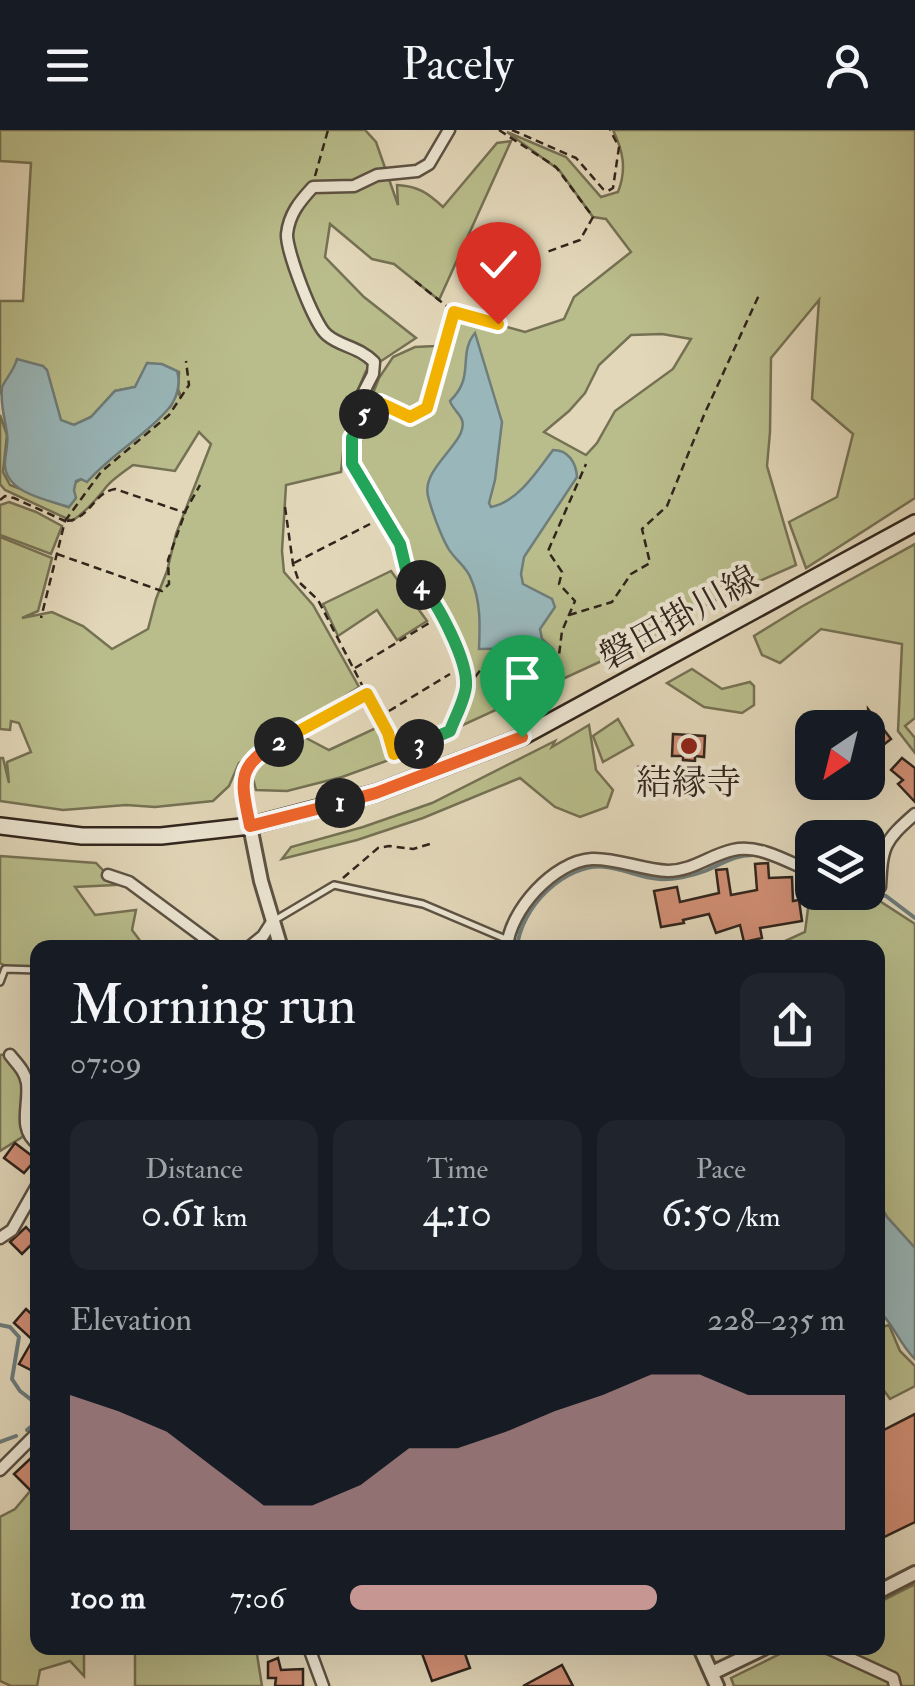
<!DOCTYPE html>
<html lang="en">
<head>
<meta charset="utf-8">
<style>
  body { margin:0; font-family:"IM FELL Double Pica","Noto Serif JP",serif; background:#20242c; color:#f1f3f6; height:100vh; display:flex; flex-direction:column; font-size:38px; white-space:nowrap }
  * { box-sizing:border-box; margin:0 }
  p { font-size:32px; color:#9ea1a6 }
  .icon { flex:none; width:55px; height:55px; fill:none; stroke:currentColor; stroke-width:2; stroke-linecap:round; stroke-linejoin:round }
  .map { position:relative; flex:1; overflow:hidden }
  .drawer { position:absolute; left:30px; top:810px; width:855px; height:715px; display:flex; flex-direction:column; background:#171b24; border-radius:20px; box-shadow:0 10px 40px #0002 }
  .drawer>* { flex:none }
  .needle { width:65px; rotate:215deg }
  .fabs { position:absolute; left:795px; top:580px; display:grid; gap:20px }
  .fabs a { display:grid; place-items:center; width:90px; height:90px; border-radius:20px; background:#171b24; box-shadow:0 10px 40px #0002; font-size:50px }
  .pin { position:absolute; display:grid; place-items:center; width:85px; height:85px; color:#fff; margin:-102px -42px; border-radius:50% 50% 50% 0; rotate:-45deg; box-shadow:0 0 10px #0007 }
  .pin .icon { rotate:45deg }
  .km { position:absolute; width:50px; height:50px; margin:-25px; border-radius:50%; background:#222; color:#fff; font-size:28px; line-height:50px; text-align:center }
  .round { display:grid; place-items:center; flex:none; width:105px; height:105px; border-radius:20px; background:#20242c }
  .head { display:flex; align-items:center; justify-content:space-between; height:170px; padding:0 40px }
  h1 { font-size:55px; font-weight:600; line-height:75px }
  .stats { display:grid; grid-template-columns:repeat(3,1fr); gap:15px; height:170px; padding:10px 40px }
  .stats div { display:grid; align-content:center; border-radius:20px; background:#20242c; text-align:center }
  .stats b { font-size:42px; font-weight:600 }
  .stats small { font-size:28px; font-weight:400 }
  .stats p { font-size:28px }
  .chart { height:280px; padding:20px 40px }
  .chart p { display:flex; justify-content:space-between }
  .chart svg { width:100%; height:180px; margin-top:10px; fill:#c59692; opacity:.7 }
  ul { padding:0 40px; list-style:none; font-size:32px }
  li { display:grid; grid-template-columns:160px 120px 1fr; align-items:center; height:75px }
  li i { height:25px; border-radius:12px; background:#c59692 }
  header { display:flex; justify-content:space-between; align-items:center; height:130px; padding:0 40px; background:#171b24; font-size:45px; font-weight:600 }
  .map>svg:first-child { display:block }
</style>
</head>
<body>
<header><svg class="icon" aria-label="menu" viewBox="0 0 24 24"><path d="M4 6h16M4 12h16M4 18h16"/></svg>Pacely<svg class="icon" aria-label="person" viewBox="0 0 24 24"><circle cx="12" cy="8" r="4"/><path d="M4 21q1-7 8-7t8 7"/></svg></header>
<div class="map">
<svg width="915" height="1556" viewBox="0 0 915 1556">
  <rect width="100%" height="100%" fill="#e2d7b9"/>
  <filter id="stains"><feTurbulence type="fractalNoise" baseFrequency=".002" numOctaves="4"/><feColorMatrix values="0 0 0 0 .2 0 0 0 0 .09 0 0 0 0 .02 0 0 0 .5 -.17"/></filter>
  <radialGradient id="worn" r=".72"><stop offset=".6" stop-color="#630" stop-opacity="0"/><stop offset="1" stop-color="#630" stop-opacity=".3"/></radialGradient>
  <g fill="#b9bd8b" stroke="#757154" stroke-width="2.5" fill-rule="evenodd">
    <path d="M 0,0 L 365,0 L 376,12 L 398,75 L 397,55 C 418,56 428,63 443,77 L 497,13 L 511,11 L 439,170 L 394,134 L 372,129 L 330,94 L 325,127 L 364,167 L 416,208 L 366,241 L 347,285 L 341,342 L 286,355 L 282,421 L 284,442 L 313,475 L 359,557 L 239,633 L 229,656 L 213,671 L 155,677 L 126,675 L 63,680 L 0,671 L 0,628 L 3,628 L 9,653 L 7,632 L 31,622 L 19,593 L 11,591 L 10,600 L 0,599 L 0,407 L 52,428 L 38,481 L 22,488 L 52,482 L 83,496 L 112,519 L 148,499 L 156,469 L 167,441 L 176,404 L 211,314 L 199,302 L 175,341 L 133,335 C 125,341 114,348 107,356 C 97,369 87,381 72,391 L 5,360 L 0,354 L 0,285 L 7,305 L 3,342 L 10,355 L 68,377 L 75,353 L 81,349 L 87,351 L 101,336 L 171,276 L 177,262 L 181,267 L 178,259 L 179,242 L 148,233 L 135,257 L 115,261 L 91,287 L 74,295 L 61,291 L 49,249 L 43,236 L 17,230 L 16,235 L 0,263 L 0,171 L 23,171 L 31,33 L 0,31 Z"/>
    <path d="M 613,0 L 915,0 L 915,368 L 806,438 L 789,392 L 837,367 L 853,304 L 812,269 L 819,170 L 771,228 L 770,302 L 767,336 L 796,435 L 716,470 L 688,484 L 664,505 L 606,529 L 450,601 L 470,553 L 458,513 L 414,438 L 385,371 L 365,348 L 358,328 L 366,281 L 379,248 L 393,227 L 415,217 L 435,216 L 454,182 L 525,202 L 564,189 L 574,167 L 631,122 L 606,89 L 593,87 L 559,40 L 507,2 L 566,27 L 601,67 L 618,62 C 627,39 623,21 613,0 ZM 662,204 L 691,209 L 673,239 L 615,281 L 597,313 L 586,325 L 544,302 L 569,281 L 585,263 L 599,235 L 631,205 Z"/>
    <path d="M 9,372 L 36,382 L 62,396 L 51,424 L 0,405 L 0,375 Z"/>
    <path d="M 915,414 L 915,588 L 905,596 L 915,608 L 915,623 L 898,601 L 902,514 L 821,499 L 780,533 L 762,525 L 754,506 L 801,477 Z"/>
    <path d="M 391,441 L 427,491 L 397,510 L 377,480 L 338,506 L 323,474 Z"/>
    <path d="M 692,539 L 722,559 L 750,552 L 754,556 L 754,575 L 742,583 L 704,577 L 667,553 Z"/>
    <path d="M 618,589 L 633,615 L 603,632 L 593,606 Z"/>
    <path d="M 589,595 L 596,640 L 613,660 L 607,677 L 580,687 L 555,677 L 520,648 L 423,688 L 357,710 L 282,729 L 291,717 L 363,697 L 432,673 L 555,611 L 552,617 Z"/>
    <path d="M 378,597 L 384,605 L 389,630 L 342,647 L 287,661 L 256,660 L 252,645 C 263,626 282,614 304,607 L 329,620 Z"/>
    <path d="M 0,726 L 96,733 L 117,755 L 75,757 L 95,785 L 136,780 L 132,800 L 144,816 L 148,816 L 145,818 L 38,818 L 37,841 L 8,837 L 0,833 Z"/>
    <path d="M 811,755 L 812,762 L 844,763 L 878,770 L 915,794 L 915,1118 L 887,1087 L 878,1071 L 878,818 L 770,818 L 805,802 Z"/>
    <path d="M 7,924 L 26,955 L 27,1004 L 0,1021 L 0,925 Z"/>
    <path d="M 889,1195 L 900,1221 L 915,1236 L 915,1256 L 890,1269 L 878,1252 L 878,1198 Z"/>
    <path d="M 37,1353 L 38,1518 L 84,1518 L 84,1546 L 70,1531 L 40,1540 L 37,1556 L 11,1556 L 0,1551 L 0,1387 L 15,1379 Z"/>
    <path d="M 915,1454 L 915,1556 L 734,1556 L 731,1548 L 792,1518 L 878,1518 L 878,1473 Z"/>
    <path d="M 135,1518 L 256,1518 L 262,1556 L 135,1556 Z"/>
  </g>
  <g fill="#99b7ba" stroke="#6f7d7b" stroke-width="2.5">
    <path d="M 475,203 L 502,292 L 495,350 L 489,373 L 491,377 C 518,372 538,340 553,320 C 568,320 576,332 577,347 L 524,427 L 521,444 L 523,454 L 552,469 L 555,477 L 540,499 L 542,509 L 552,518 L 479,519 C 480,496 481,471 471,449 C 467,437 454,429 448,418 C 441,406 431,379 428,366 C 421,337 469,312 462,290 C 460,284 452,278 450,271 C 476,246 457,225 475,203 Z"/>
    <path d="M 17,229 L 43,236 L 47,240 L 61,290 L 74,295 L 91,287 L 115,261 L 135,257 L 147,233 L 162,234 L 177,241 C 181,253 177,268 169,278 C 147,305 111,324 87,352 L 81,349 L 76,351 L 74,360 L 76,368 L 69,377 C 47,370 7,363 5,336 C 4,326 9,315 7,304 C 5,288 0,275 2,257 C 7,247 14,240 17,229 Z"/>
    <path d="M 878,1071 L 887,1087 L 915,1118 L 915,1229 C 899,1214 894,1194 878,1180 Z"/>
  </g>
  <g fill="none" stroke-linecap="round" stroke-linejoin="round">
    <g stroke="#6f7d7b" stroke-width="4">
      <path d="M 868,762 L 886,766 L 915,788"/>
      <path d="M 517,818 C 520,778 565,732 606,737 C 624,739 641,748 659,749 C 673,750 692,746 705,741 C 722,734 735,724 755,725 C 772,727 796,741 812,748"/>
      <path d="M 0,1195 L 10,1197 L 19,1207 L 12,1249 L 20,1261 L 38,1275"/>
      <path d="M 27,1300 L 38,1291"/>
      <path d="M 0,1312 L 16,1306"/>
    </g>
  </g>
  <g fill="#d28f75" stroke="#31251c" stroke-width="2.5">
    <path d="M 868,579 L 891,609 L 868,627 L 868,598 L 855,598 L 868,588 Z"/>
    <path d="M 673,604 L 705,606 L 704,627 L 695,626 L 695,631 L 683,630 L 683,626 L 672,626 Z"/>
    <path d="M 902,628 L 915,638 L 915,672 L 898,654 L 903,650 L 891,640 Z"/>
    <path d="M 657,636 L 657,654 L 639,654 L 638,637 Z"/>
    <path d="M 768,733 L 769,748 L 792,747 L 793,771 L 799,770 L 802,791 L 760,798 L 762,808 L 744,812 L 740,795 L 716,803 L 709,784 L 683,790 L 684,793 L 661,797 L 654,761 L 677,757 L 680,772 L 719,763 L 716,740 L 727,739 L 731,765 L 757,760 L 755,734 Z"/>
    <path d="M 15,1013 L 36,1029 L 24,1043 L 4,1028 Z"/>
    <path d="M 26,1097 L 37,1109 L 22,1124 L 10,1112 Z"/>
    <path d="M 26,1179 L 38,1190 L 38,1215 L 14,1193 Z"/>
    <path d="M 31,1213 L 38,1216 L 38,1233 L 33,1241 L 19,1234 Z"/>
    <path d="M 915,1284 L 915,1392 L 878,1410 L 878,1303 Z"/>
    <path d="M 30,1329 L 38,1337 L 38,1353 L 30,1360 L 14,1344 Z"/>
    <path d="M 420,1518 L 463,1518 L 470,1538 L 432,1551 Z"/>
    <path d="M 278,1528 L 281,1540 L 303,1539 L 303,1556 L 275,1556 L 276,1548 L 268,1548 L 268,1532 Z"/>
    <path d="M 562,1535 L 573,1556 L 523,1556 Z"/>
  </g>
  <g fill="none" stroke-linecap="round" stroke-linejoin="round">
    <defs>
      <g id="service">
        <path d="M 275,790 L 334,755 L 423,774 L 508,810"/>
        <path d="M 0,852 L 5,839 L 38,840"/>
      </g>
      <g id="minor">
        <path d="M 250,696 C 244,663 234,644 264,620 L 367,564 L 388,603 L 394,624 L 450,601 L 466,555 L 457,515 L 431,465 L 407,439 L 400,414 L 353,334 L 352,308 L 356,277 L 373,244 L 374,232 C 358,216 341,217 327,205 C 314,195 286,120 287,104 C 289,84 300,71 313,57 L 354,56 L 377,45 L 417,41 L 429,34 L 449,0"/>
        <path d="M 108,745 L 129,752 L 218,818"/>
        <path d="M 868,756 L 880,757 C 882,716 884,711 915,684"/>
        <path d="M 248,818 L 263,806 L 272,792"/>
        <path d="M 507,818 C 509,781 554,731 592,729 C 617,728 642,740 668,741 C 692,741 710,725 733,720 C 760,714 788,732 812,742"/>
        <path d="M 10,925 C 17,934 25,941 27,953 C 30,975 17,999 38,1014"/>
        <path d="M 0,1108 L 12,1100 L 38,1054"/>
        <path d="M 0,1340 L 38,1302"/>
        <path d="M 309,1518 L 323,1556"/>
        <path d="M 828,1518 L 893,1548 L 895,1556"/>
      </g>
      <g id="tertiary">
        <path d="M 250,696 L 261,751 L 281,818"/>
        <path d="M 878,1462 L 915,1443"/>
        <path d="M 700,1518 L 717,1556"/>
        <path d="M 712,1543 L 764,1518"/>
      </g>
      <path id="secondary" d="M 0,696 L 82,706 L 161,706 L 250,696 L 376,663 L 522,607 L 915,393"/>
    </defs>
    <use href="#service" stroke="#5d5243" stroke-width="10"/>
    <use href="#minor" stroke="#5d5243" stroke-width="15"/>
    <use href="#tertiary" stroke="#5d5243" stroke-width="18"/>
    <use href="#secondary" stroke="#31251c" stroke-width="20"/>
    <g stroke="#31251c" stroke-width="2.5" stroke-dasharray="8 5" stroke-linecap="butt">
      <path d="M 499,0 L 556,37 L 593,87 L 580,110 L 544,123"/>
      <path d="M 512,0 L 576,28 L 603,59 L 608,61 L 613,58 L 619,17 L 610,0"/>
      <path d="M 315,46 L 328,0"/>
      <path d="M 455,182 L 498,194 L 500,183"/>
      <path d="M 367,280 L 381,273 L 410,287 L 427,277 L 454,182 L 415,151"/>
      <path d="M 0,370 L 5,366 L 14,368 L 65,391 L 41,488"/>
      <path d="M 285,377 L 293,434 L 299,452 L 318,470 L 362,555"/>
      <path d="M 65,391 L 101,342 L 169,285 L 189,255 L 186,231"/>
      <path d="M 67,391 C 91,388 93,363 115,359 L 186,383"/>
      <path d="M 57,424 L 162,461 L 169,454 L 168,430 L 186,380 L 200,355"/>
      <path d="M 294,433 L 370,394"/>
      <path d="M 569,485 L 612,472 L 631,444 L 650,433 L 642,399 L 667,376 L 704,285 L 759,165"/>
      <path d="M 355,538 L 429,493"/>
      <path d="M 475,547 L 482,538 L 559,525 L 562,501 L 575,471 L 559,454 L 562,442 L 548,421 L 586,334"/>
      <path d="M 389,581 L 450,544"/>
      <path d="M 343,748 L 378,718 L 389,716 L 413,719 L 433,713"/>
    </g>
    <use href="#service" stroke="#ece5d2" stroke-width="5"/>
    <use href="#minor" stroke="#ece5d2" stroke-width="10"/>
    <use href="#tertiary" stroke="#ece5d2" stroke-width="12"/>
    <use href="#secondary" stroke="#ece5d2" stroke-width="15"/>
  </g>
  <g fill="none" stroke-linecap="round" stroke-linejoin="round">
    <defs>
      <path id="split-1" d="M 340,673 L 376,663 L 522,607"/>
      <path id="split-2" d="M 279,612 C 235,636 241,651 250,696 L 340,673"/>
      <path id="split-3" d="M 279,612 L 367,564 L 388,603 L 394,624 L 419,614"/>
      <path id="split-4" d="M 419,614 L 450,601 C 455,587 465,570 466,556 C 468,531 438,473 421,455"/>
      <path id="split-5" d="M 364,284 L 352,308 L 352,334 L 400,414 L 406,439 L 421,455"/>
      <path id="split-6" d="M 364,284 L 380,273 L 410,287 L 427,278 L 454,182 L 498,194"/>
    </defs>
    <use href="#split-1" stroke="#fff" stroke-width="20"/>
    <use href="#split-2" stroke="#fff" stroke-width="20"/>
    <use href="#split-3" stroke="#fff" stroke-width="20"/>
    <use href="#split-4" stroke="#fff" stroke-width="20"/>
    <use href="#split-5" stroke="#fff" stroke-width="20"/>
    <use href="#split-6" stroke="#fff" stroke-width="20"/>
    <use href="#split-1" stroke="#f0652b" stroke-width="12"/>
    <use href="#split-2" stroke="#f0652b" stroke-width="12"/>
    <use href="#split-3" stroke="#f5b400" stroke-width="12"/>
    <use href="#split-4" stroke="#22a559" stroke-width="12"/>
    <use href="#split-5" stroke="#22a559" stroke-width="12"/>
    <use href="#split-6" stroke="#f5b400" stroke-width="12"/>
  </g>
  <circle fill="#8f2418" stroke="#ece5d2" stroke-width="4" cx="689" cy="616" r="10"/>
  <g text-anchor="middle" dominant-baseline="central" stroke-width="8" stroke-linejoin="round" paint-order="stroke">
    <g font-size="35" fill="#31251c" stroke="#ece5d2">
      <text transform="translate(679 488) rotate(-29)">磐田掛川線</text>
    </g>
    <g font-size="35" fill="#31251c" stroke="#ece5d2">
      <text x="689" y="653">結縁寺</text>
    </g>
  </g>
  <rect width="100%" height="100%" filter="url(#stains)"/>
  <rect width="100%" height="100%" fill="url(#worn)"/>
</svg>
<div class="fabs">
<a><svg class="needle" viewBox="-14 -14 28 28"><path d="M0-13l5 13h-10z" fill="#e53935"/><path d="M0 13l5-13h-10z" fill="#9ea1a6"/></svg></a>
<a><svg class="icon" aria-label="layers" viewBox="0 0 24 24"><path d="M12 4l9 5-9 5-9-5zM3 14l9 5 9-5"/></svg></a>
</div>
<div class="pin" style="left:522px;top:607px;background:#1e9e55"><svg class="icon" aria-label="arrive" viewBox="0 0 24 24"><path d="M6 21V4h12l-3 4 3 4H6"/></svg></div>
<div class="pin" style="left:498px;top:194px;background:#d93025"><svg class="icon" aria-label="check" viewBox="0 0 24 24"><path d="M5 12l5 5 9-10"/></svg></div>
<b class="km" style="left:340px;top:673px">1</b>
<b class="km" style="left:279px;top:612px">2</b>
<b class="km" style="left:419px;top:614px">3</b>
<b class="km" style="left:421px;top:455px">4</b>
<b class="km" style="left:364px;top:284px">5</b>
<section class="drawer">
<div class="head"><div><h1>Morning run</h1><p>07:09</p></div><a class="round"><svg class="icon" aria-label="share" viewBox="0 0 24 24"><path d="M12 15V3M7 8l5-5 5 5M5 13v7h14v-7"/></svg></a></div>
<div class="stats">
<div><p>Distance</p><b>0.61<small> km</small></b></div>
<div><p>Time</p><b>4:10</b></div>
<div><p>Pace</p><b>6:50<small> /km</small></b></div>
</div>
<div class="chart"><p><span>Elevation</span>228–235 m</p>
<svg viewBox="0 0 160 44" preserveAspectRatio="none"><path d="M0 44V11L10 15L20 20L30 29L40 38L50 38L60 33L70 24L80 24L90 20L100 15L110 11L120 6L130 6L140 11L150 11L160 11V44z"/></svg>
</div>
<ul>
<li><b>100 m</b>7:06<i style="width:62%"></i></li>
</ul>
</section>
</div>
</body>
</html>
